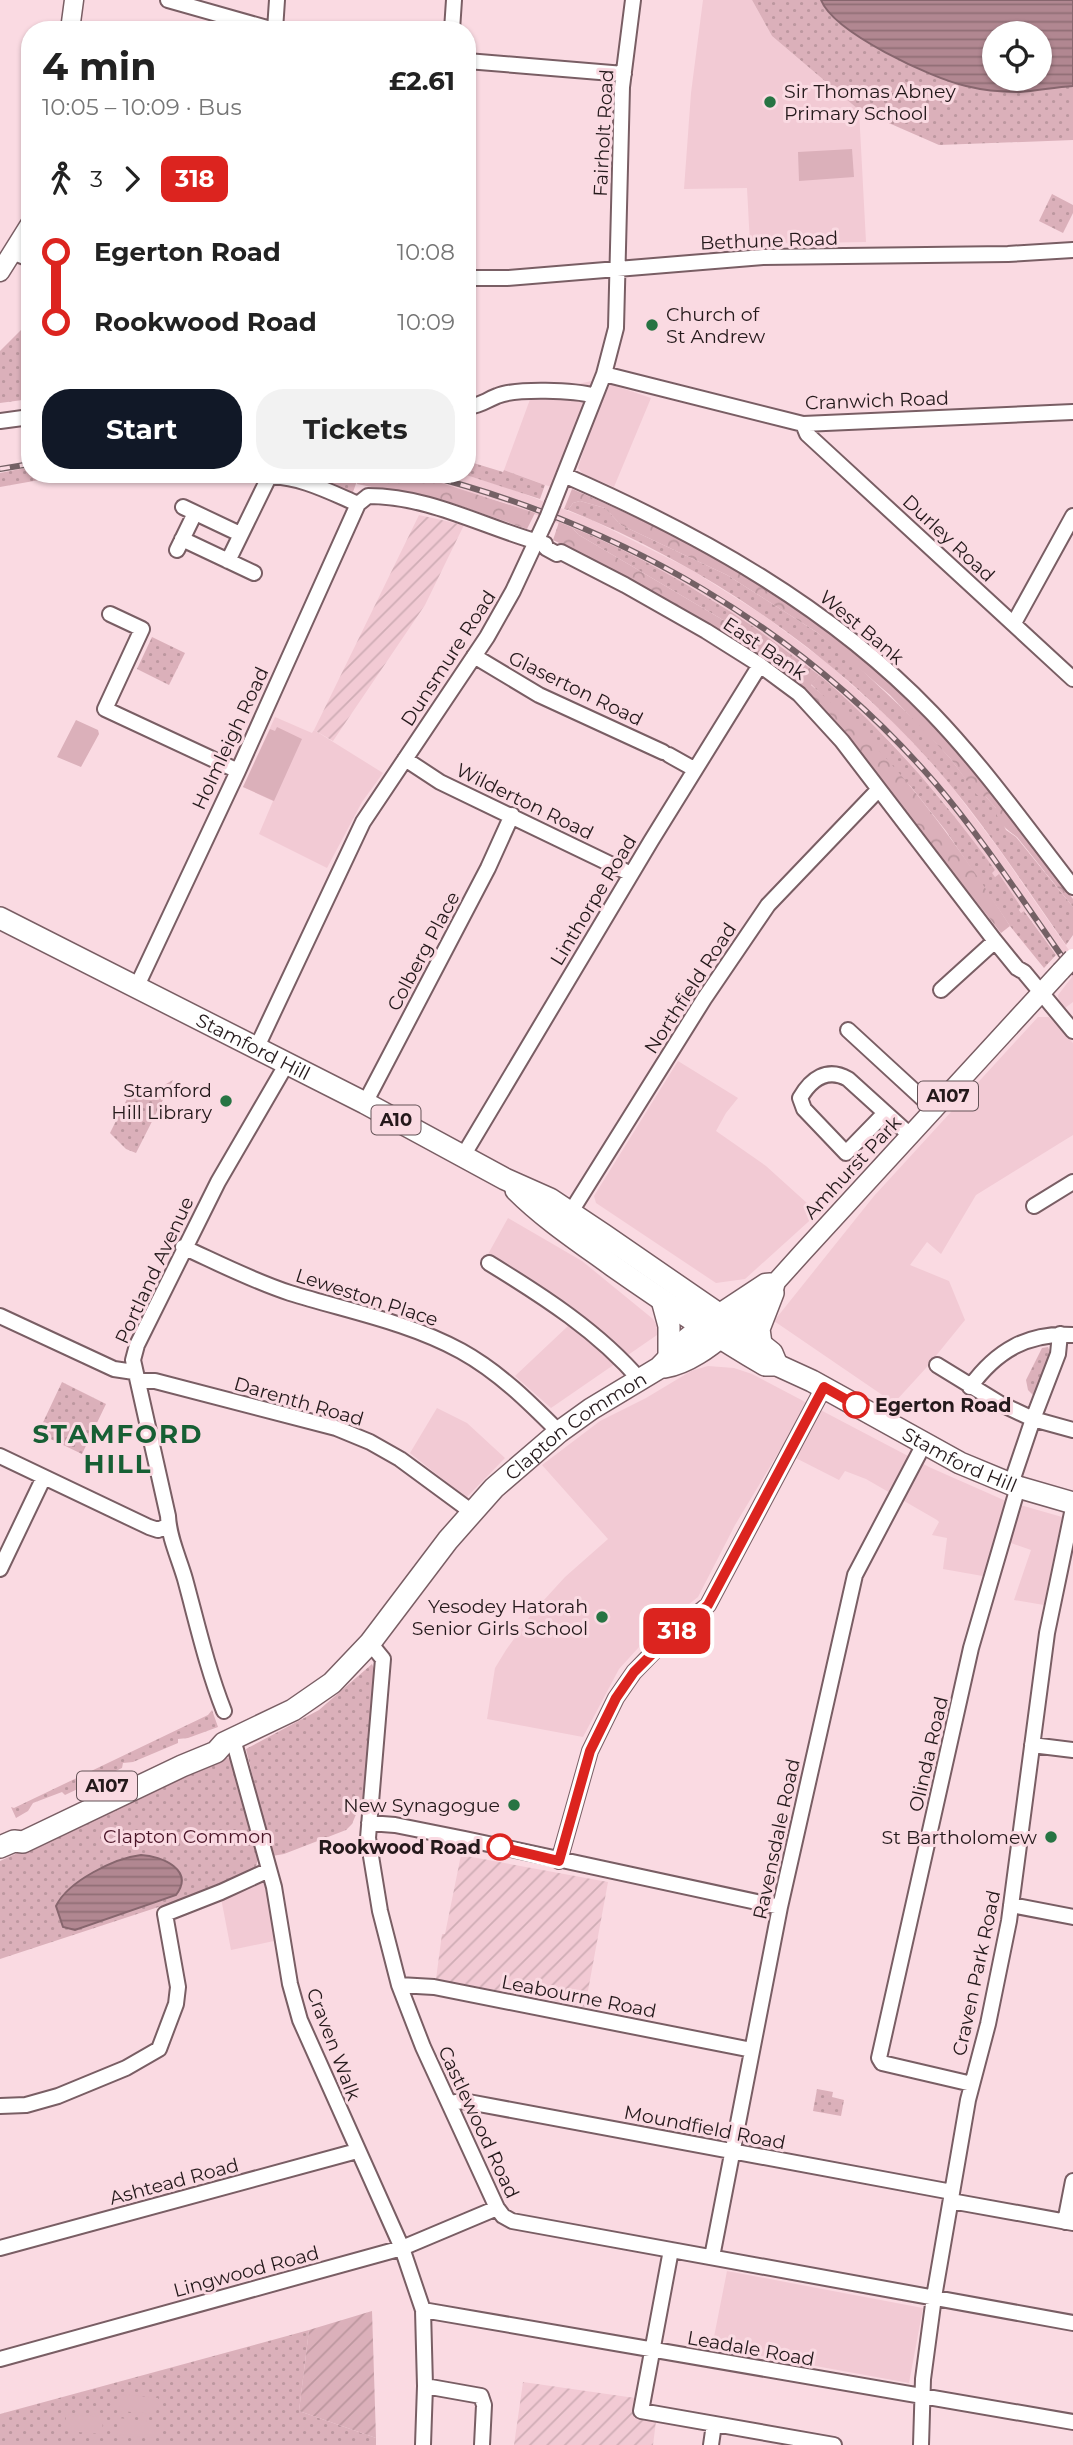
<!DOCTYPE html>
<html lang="en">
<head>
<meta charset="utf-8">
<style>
	:root { --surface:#fff; --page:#f2f2f2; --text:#222; --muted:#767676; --accent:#111827 }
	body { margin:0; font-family:Montserrat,sans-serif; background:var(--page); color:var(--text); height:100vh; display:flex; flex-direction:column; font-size:26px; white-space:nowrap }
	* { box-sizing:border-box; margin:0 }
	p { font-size:23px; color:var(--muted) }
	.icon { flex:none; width:38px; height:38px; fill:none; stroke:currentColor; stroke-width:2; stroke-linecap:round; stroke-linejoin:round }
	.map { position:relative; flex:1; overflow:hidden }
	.drawer { position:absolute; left:21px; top:21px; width:455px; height:462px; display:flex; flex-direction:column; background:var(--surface); border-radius:28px; box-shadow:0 2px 5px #0004 }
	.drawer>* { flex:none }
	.badge { padding:0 14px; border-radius:10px; font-size:24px; line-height:46px }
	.controls { position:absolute; left:982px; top:21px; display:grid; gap:14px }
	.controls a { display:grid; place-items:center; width:70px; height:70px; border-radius:50%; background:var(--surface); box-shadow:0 2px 5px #0004; font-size:35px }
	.map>.badge { position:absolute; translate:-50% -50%; box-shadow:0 0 0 4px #fff }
	.legs { display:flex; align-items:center; gap:10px; height:77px; padding:0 21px; font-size:23px }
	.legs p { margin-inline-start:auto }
	.headline { display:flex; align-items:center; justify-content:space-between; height:119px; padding:0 21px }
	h1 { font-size:38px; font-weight:700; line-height:52px }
	.primary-button { display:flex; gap:14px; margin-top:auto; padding:14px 21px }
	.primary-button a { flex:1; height:80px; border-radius:28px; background:var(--accent); color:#fff; font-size:28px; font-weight:700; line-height:80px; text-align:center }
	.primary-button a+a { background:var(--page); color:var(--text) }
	ul { padding:0 21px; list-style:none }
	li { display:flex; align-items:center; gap:24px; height:70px; font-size:26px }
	li i { display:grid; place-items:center; width:10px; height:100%; margin:0 9px; background:currentColor }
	li i::after { content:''; width:18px; height:18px; margin:-9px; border:5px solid; border-radius:50%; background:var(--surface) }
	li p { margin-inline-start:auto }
	li:first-child i { background:linear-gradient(#0000 50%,currentColor 0) }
	li:last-child i { background:linear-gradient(currentColor 50%,#0000 0) }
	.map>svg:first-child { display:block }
	.built { fill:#f2cad4 }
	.industrial { fill:url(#industrial-furrows) }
	.grass { fill:url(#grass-dots); fill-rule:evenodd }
	.forest { fill:url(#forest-crowns) }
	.garden { fill:url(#garden-furrows) }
	.pitch { fill:#dbb0ba }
	.water { fill:url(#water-rules); stroke:#87666e; stroke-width:2; fill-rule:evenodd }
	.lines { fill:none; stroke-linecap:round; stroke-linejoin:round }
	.minor-casing { stroke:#795e64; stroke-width:18 }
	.major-casing { stroke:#795e64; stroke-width:21 }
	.highway-casing { stroke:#795e64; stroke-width:24 }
	.minor { stroke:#fff; stroke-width:14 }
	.major { stroke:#fff; stroke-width:18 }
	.highway { stroke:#fff; stroke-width:21 }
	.rail-casing { stroke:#746165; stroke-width:6 }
	.rail { stroke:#fadae2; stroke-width:3.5; stroke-dasharray:10; stroke-linecap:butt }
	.minor-bridge-casing { stroke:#795e64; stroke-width:18; stroke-linecap:butt }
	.major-bridge-casing { stroke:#795e64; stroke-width:21; stroke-linecap:butt }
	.minor-bridge { stroke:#fff; stroke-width:14 }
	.major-bridge { stroke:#fff; stroke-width:18 }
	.line-1-casing { stroke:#fff; stroke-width:16 }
	.line-1 { stroke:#dc241f; stroke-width:10 }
	.poi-dot { fill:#277443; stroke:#fadae2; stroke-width:2.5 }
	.stop-1-dot { fill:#fff; stroke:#dc241f; stroke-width:3.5 }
	.labels { text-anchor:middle; stroke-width:6; stroke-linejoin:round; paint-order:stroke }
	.shield { fill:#fadae2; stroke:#645357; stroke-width:2 }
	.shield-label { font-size:18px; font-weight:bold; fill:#24191b }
	.poi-label { font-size:19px; fill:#24191b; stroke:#fadae2; text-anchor:end }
	.street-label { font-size:19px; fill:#24191b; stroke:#fadae2 }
	.stop-label { font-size:19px; font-weight:bold; fill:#24191b; stroke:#fadae2; text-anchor:start }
	.park-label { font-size:19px; fill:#491326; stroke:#fadae2 }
	.district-label { font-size:26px; font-weight:bold; letter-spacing:2px; fill:#175f34; stroke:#fadae2 }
</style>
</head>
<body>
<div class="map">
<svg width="1073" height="2445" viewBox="0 0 1073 2445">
	<defs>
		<pattern id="industrial-furrows" width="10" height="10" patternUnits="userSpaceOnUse" patternTransform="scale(1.75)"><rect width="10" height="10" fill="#f2cad4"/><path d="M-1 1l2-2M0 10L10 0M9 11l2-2" fill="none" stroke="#cfadb5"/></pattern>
		<pattern id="grass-dots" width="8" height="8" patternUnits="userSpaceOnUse" patternTransform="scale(1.75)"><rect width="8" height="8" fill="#dbb0ba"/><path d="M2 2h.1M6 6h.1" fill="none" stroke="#bc979f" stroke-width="1.8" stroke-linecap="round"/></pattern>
		<pattern id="forest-crowns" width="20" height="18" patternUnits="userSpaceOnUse" patternTransform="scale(1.75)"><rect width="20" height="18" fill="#dbb0ba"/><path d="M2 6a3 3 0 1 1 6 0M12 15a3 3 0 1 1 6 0" fill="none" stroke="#bc979f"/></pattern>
		<pattern id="garden-furrows" width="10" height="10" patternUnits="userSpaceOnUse" patternTransform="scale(1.75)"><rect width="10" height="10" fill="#dbb0ba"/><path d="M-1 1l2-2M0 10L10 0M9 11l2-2" fill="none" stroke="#bc979f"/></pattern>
		<pattern id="water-rules" width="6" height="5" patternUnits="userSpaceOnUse" patternTransform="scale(1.75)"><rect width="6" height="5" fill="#b18791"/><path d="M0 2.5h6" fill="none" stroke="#906e76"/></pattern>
	</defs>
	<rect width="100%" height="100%" fill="#fadae2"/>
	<path class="built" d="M703 0H752L772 36 859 110 866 242 750 244 747 188 684 189 691 93Z
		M596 380 551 487 504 470 532 394Z
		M610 384 651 398 614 487 583 474 578 468 591 427Z
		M404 474H463L514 490 594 521 690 569 763 615 826 662 890 719 917 747 949 783 998 848 1073 956V1002L1065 1008 1059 1001 1058 995 1072 977 1025 911 1021 913 1019 909 1021 907 998 875 995 877 991 873 995 870 945 804 892 743 819 675 754 627 701 593 608 543 503 502Z
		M275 717 312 733 314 730 383 773 362 802 327 868 259 834 273 801 243 787Z
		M1038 1017H1049L1073 1043V1135L976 1195 941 1254 927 1242 910 1265 949 1281 965 1320 926 1368 894 1403 774 1321 874 1196Z
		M678 1061 738 1098 726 1113 716 1131 766 1166 818 1213 745 1279 716 1283 596 1203 594 1196Z
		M508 1218 582 1261 653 1319 658 1328 657 1335 551 1408 515 1376 568 1326 572 1316 540 1291 487 1256Z
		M708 1366 734 1368 752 1374 929 1467 1006 1501 1062 1517 1044 1605 1014 1600 1031 1550 1005 1541 994 1578 943 1569 947 1538 932 1535 939 1522 937 1520 866 1479 845 1471 839 1480 780 1450 735 1525 698 1597 650 1635 619 1669 583 1737 487 1719 495 1668 506 1650 533 1612 565 1577 608 1539 542 1465 600 1421 646 1398 691 1371Z
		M437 1408 467 1423 505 1458 466 1498 410 1453Z
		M266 1880 274 1941 231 1950 221 1898Z
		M727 2271 923 2308 909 2383 712 2347Z"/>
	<path class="industrial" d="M419 515 464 525 425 605 333 741 314 730Z
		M461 1855 608 1882 585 2007 436 1979 442 1934H445Z
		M523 2382 635 2398 634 2418 656 2421 653 2445H514Z"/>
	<path class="grass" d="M752 0H1073V140L939 145 859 110 772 36ZM994 33H1040V79H994Z
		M1052 194 1073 205V213L1063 233 1039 221Z
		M21 330 30 331V399L0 403V351Z
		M467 461 503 472 504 470 545 485 540 499 463 474H467Z
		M30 467V474H73L0 487V473Z
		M298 474 359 475 352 495Z
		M580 501 605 508 621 525 727 575 818 633 850 659 917 722 950 758 977 794 986 797 996 808 1006 830 1016 837 1073 907V935L1066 945C1028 890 990 833 948 782 847 662 712 568 568 510L573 503Z
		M571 527C636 553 696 589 754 627H735L579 535Z
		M152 637 185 653 169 685 137 669Z
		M819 675C887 733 943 798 995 870L992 873 995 877 999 874 1021 907 1019 910 1021 913 1024 911 1056 955 1044 968 1010 926 946 831 912 788 811 684Z
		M173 1080 136 1153 126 1149 110 1133 134 1085C151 1093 158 1089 173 1080Z
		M1048 1347 1051 1354 1035 1397 1028 1390 1026 1380 1042 1348Z
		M62 1382 106 1404 82 1454 38 1433Z
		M372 1664 375 1671 365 1793 352 1824 346 1830 284 1854 272 1856 246 1749 319 1710Z
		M212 1710 218 1727 188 1738 178 1739V1743L133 1762 123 1763 122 1768 65 1795 62 1792 33 1803 28 1811 16 1818 11 1807 14 1808 208 1715Z
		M226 1757 232 1760 256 1847 258 1858 256 1867 189 1897 0 1959V1861Z
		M817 2089 833 2092 832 2097 844 2100 841 2116 813 2111Z
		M309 2330 299 2411 376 2438V2445H0V2414Z"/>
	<path class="forest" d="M356 474H404L438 482 535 513 527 529 455 504 357 484 359 475Z
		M572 489C704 545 831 616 929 722 981 777 1026 840 1073 899V907L1017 837C1007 830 995 821 996 808L986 797 977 795 950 758 890 695 818 633 727 575 621 525 605 508 580 501 573 503 568 510 564 509Z
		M559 522 571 527 579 535 735 627H754L819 675 811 685C891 752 954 838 1010 926L1001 933 833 720 798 684 775 667 693 616 594 560 553 540Z"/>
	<path class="garden" d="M372 2311 376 2438 299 2411 309 2330Z"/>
	<path class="pitch" d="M852 149 854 177 799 181 798 152Z
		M76 720 98 730 99 734 81 767 57 757Z
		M277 727 302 739 274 801 243 787 270 729 275 731Z
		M120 2394 158 2398 156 2414 119 2411Z
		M66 2414 103 2417 102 2434 65 2431Z
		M118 2418 156 2422 154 2438 117 2435Z"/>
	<path class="water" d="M821 0H1073V86C1055 87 1037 91 1020 92 1003 92 982 90 966 86 931 78 834 33 821 0ZM994 33H1040V79H994Z
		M141 1855C162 1856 195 1870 176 1895L75 1930 63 1927 56 1906C68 1881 115 1858 141 1855Z"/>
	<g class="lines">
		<defs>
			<path id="minor" d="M168 0 274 30
				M275 30 277 0
				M452 30 454 0
				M467 61 624 74
				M14 253 30 259
				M467 278H507L763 257 1008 254 1073 250
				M604 374 803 424 1073 412
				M467 407C483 405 484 401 497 396 516 388 575 390 595 396
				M0 421 30 417
				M803 424 807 434 1073 679
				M564 475C699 534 829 606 932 713 984 767 1027 828 1073 887
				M553 503 604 374 616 328 622 87 633 0
				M183 507 240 534
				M182 539 254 573
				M177 550 195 513
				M228 561 269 477C298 475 332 493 358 504
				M110 614 142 629 105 709 238 771
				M1014 623 1073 516
				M474 656 539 695 663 752
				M669 755 694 769
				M405 759 440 782 631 874
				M136 988 238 771 358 504 368 496C431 496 485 528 545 544L546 548 557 554 561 552 625 585 706 631 760 665 799 694 842 741 995 941 1017 968 1024 972 1073 1031
				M941 990 995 941
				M848 1030 935 1110
				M256 1049 363 822 487 637 513 591 547 518
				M365 1103 488 868 512 815
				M885 1113 846 1153 804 1109 800 1098C811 1079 827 1067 848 1079L911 1136
				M463 1156 651 841 760 665
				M1034 1206 1073 1182
				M567 1218 704 999 768 905 878 790
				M183 1247C218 1263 253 1281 290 1293 348 1311 408 1322 461 1351 499 1372 529 1402 559 1432
				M489 1263C543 1296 599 1332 640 1380
				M0 1316 114 1369 134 1372
				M937 1365 999 1403 1033 1419 1058 1354 1060 1334
				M138 1381H155L336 1428 370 1442 400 1459 472 1512
				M970 1387C996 1351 1028 1332 1073 1335
				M0 1456 149 1527 158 1530 167 1526
				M1011 1484 1033 1419 1073 1430
				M0 1569 44 1477
				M370 1643 383 1659 368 1838 380 1911 399 1985 423 2047 497 2208 503 2216 512 2221 1073 2323
				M224 1711C207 1668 197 1623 185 1579 179 1558 169 1538 168 1516L133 1360 137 1345 218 1182 286 1065
				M233 1739 274 1887 290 1984 300 2020 402 2248 423 2310 425 2386 423 2445
				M1032 1745 1073 1750
				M369 1823 395 1825 465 1839 780 1907
				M559 1861 590 1751 616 1698 634 1672 669 1636 708 1605 824 1387
				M1011 1905 1073 1917
				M399 1985 434 1987 752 2050
				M972 2084 882 2063 879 2058 971 1648 1018 1487
				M450 2103 463 2101 952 2192
				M0 2106 26 2105 58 2096 126 2068 159 2049 176 2004 178 1987 165 1914 221 1892 269 1870
				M951 2201 1073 2223
				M1065 2222 1073 2181
				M0 2248 357 2151
				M671 2250 641 2411 834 2445
				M712 2257 780 1907 855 1575 924 1444
				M423 2310 1073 2422
				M0 2359 402 2248 497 2208
				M425 2386 481 2396 484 2405 482 2445
				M711 2445 714 2424
				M921 2445 923 2379 934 2297 968 2100 988 2024 1009 1921 1047 1633 1073 1508"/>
			<path id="major" d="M70 30 74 0
				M0 272 30 224
				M718 1314 765 1283 776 1282
				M735 1325 773 1293 776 1282 803 1252 1061 971"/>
			<g id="highway">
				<path id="s1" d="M0 918 365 1103 505 1179 550 1199 604 1235 752 1337 772 1353 777 1365"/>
				<path id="s2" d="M516 1190C545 1219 580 1242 613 1266 663 1301 712 1334 765 1365H777L812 1381 960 1463 1018 1487 1073 1503"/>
				<path d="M662 1300 669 1326V1357"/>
				<path d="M761 1344 759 1329 773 1293"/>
				<path d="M665 1367C689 1363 711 1345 730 1330"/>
				<path id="s3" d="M0 1847 14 1841 23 1842 182 1766 216 1752 224 1743 293 1710 332 1683 370 1643 448 1540 494 1488 559 1432 591 1409 659 1368 687 1339 718 1314"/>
			</g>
		</defs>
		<use href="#minor" class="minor-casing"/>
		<use href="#major" class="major-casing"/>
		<use href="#highway" class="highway-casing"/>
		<use href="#minor" class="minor"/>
		<use href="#major" class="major"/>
		<use href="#highway" class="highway"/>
		<defs>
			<path id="rail" d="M0 469 30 464
				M422 474C620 524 802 628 936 784 986 843 1028 909 1073 972"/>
		</defs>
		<use href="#rail" class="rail-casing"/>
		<use href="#rail" class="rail"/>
		<defs>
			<path id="minor-bridge" d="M547 518 553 503"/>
			<path id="major-bridge" d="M1061 971 1073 958"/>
		</defs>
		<use href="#minor-bridge" class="minor-bridge-casing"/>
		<use href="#major-bridge" class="major-bridge-casing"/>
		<use href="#minor-bridge" class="minor-bridge"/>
		<use href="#major-bridge" class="major-bridge"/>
	</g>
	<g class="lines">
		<defs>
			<path id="line-1" d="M500 1847 559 1861 590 1751 616 1698 634 1672 652 1654 708 1605 824 1387 856 1405"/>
		</defs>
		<use href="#line-1" class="line-1-casing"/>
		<use href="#line-1" class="line-1"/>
	</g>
	<g class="poi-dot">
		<circle cx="770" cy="102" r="7"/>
		<circle cx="652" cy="325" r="7"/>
		<circle cx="226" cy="1101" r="7"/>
		<circle cx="602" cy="1617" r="7"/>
		<circle cx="514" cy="1805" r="7"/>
		<circle cx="1051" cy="1837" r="7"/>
	</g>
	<g class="stop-1-dot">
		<circle cx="856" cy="1405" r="12"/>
		<circle cx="500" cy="1847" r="12"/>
	</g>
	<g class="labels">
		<g class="shield">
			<rect x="918" y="1081.5" width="60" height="29" rx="5"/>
			<rect x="371.5" y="1105.5" width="49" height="29" rx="5"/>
			<rect x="77" y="1771.5" width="60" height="29" rx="5"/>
		</g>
		<g class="shield-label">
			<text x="948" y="1102">A107</text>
			<text x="396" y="1126">A10</text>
			<text x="107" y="1792">A107</text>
		</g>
		<g class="poi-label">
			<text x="784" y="98" text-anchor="start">Sir Thomas Abney<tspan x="784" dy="22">Primary School</tspan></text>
			<text x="666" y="321" text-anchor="start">Church of<tspan x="666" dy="22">St Andrew</tspan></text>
			<text x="212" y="1097">Stamford<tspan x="212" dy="22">Hill Library</tspan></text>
			<text x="588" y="1613">Yesodey Hatorah<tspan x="588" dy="22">Senior Girls School</tspan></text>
			<text x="500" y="1812">New Synagogue</text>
			<text x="1037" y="1844">St Bartholomew</text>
		</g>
		<g class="street-label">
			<text transform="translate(603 133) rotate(-87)" y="7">Fairholt Road</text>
			<text transform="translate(769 240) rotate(-2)" y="7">Bethune Road</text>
			<text transform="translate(877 400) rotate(-2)" y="7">Cranwich Road</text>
			<text transform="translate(949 538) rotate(43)" y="7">Durley Road</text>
			<text transform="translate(862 627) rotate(40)" y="7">West Bank</text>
			<text transform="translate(765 648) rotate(34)" y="7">East Bank</text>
			<text transform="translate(448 658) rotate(-57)" y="7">Dunsmure Road</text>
			<text transform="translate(576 688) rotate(26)" y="7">Glaserton Road</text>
			<text transform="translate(230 738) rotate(-65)" y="7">Holmleigh Road</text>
			<text transform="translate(525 801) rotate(26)" y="7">Wilderton Road</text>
			<text transform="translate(593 900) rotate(-59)" y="7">Linthorpe Road</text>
			<text transform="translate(423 951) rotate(-62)" y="7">Colberg Place</text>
			<text transform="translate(690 988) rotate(-57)" y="7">Northfield Road</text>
			<text dy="7" stroke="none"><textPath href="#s1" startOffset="284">Stamford Hill</textPath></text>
			<text transform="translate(852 1167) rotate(-47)" y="7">Amhurst Park</text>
			<text transform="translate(154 1270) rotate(-65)" y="7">Portland Avenue</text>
			<text transform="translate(367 1297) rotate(18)" y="7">Leweston Place</text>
			<text transform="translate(299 1401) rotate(16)" y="7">Darenth Road</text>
			<text dy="7" stroke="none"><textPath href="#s3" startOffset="730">Clapton Common</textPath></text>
			<text dy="7" stroke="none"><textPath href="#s2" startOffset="523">Stamford Hill</textPath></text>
			<text transform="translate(928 1754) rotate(-77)" y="7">Olinda Road</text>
			<text transform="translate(776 1839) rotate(-78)" y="7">Ravensdale Road</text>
			<text transform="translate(976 1973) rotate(-78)" y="7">Craven Park Road</text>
			<text transform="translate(579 1996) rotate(11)" y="7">Leabourne Road</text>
			<text transform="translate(334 2044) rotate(69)" y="7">Craven Walk</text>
			<text transform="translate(479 2122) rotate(65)" y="7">Castlewood Road</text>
			<text transform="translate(705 2127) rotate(11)" y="7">Moundfield Road</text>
			<text transform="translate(174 2181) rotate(-15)" y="7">Ashtead Road</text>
			<text transform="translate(246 2271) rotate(-15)" y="7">Lingwood Road</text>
			<text transform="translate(751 2348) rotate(10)" y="7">Leadale Road</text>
		</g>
		<g class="stop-label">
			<text x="875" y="1412">Egerton Road</text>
			<text x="481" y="1854" text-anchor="end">Rookwood Road</text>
		</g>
		<g class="park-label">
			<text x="188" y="1843">Clapton Common</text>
		</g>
		<g class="district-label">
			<text x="118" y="1443">STAMFORD<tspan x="118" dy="30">HILL</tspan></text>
		</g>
	</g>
</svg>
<div class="controls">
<a><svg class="icon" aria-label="locate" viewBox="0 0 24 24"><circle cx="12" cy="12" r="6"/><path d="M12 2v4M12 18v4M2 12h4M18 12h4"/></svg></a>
</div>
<b class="badge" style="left:677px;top:1631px;background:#dc241f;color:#fff">318</b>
<section class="drawer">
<div class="headline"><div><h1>4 min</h1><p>10:05 – 10:09 · Bus</p></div><b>£2.61</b></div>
<div class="legs"><svg class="icon" aria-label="walk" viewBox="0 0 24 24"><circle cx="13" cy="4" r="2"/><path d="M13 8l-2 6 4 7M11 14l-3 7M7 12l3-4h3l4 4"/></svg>3<svg class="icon" aria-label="forward" viewBox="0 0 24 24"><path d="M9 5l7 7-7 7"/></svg><b class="badge" style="background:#dc241f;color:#fff">318</b></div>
<ul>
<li><i style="color:#dc241f"></i><b>Egerton Road</b><p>10:08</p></li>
<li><i style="color:#dc241f"></i><b>Rookwood Road</b><p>10:09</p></li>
</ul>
<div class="primary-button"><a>Start</a><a>Tickets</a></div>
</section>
</div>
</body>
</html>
